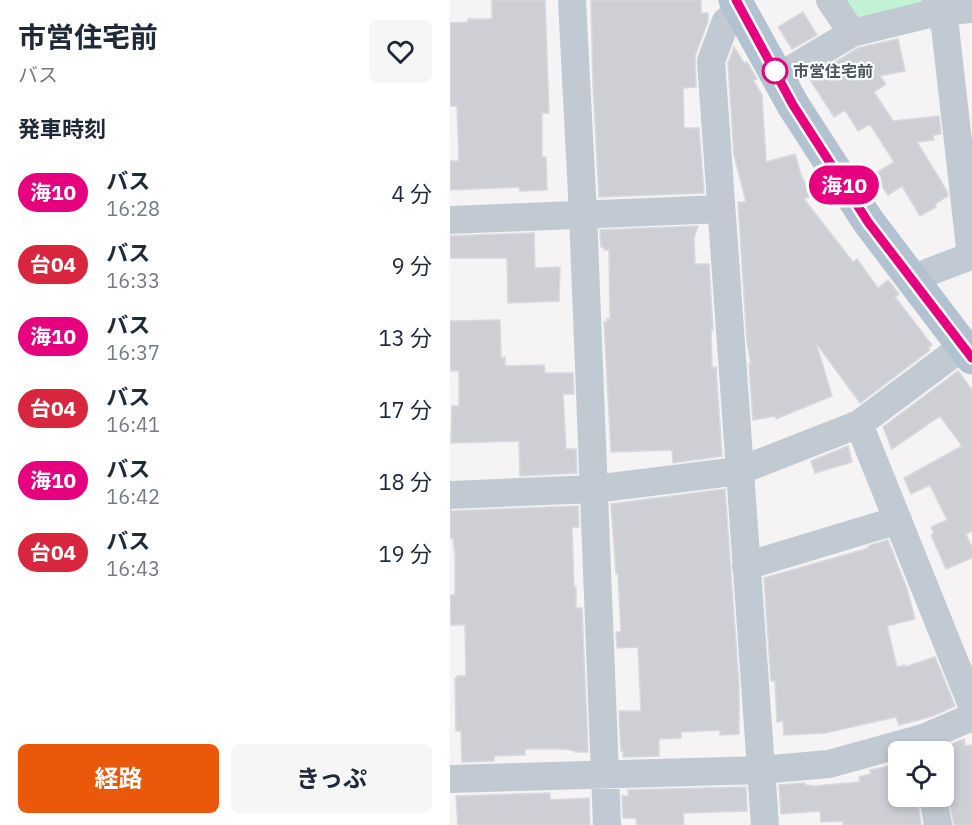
<!DOCTYPE html>
<html lang="ja">
<head>
<meta charset="utf-8">
<style>
	:root { --surface:#fff; --page:#f6f6f7; --text:#1f2937; --muted:#747a83; --accent:#ea580c }
	body { margin:0; font-family:"IBM Plex Sans","Noto Sans JP",sans-serif; background:var(--page); color:var(--text); height:100vh; display:flex; flex-direction:column; font-size:22px; white-space:nowrap }
	* { box-sizing:border-box; margin:0 }
	p { font-size:20px; color:var(--muted) }
	.icon { flex:none; width:33px; height:33px; fill:none; stroke:currentColor; stroke-width:2; stroke-linecap:round; stroke-linejoin:round }
	.map { position:relative; flex:1; overflow:hidden }
	.panel { display:flex; flex-direction:column; background:var(--surface); width:450px }
	.panel>* { flex:none }
	.badge { padding:0 12px; border-radius:20px; font-size:21px; line-height:39px }
	.controls { position:absolute; left:438px; top:741px; display:grid; gap:12px }
	.controls a { display:grid; place-items:center; width:66px; height:66px; border-radius:9px; background:var(--surface); box-shadow:0 3px 9px #0003; font-size:30px }
	.map>.badge { position:absolute; translate:-50% -50%; box-shadow:0 0 0 3px #fff }
	h2 { padding:0 18px; font-size:22px; line-height:54px }
	.round { display:grid; place-items:center; flex:none; width:63px; height:63px; border-radius:9px; background:var(--page) }
	.overview { display:flex; align-items:center; justify-content:space-between; height:102px; padding:0 18px }
	h1 { font-size:28px; font-weight:700; line-height:45px }
	.primary-button { display:flex; gap:12px; margin-top:auto; padding:12px 18px }
	.primary-button a { flex:1; height:69px; border-radius:9px; background:var(--accent); color:#fff; font-size:24px; font-weight:700; line-height:69px; text-align:center }
	.primary-button a+a { background:var(--page); color:var(--text) }
	ul { padding:0; list-style:none }
	li { display:flex; align-items:center; gap:18px; height:72px; padding:0 18px }
	li div { flex:1 }
	li b { display:block; font-size:22px }
	li em { font-style:normal }
	li .badge { min-width:66px; font-weight:700; text-align:center }
	main { display:flex; flex:1; min-height:0 }
	.map>svg:first-child { display:block }
	.green { fill:#c3f1d5 }
	.building { fill:#cdcfd5; stroke:#d7d9de; stroke-width:1.5 }
	.lines { fill:none; stroke-linecap:round; stroke-linejoin:round }
	.minor { stroke:#c1cad2; stroke-width:28 }
	.major { stroke:#b3c2d1; stroke-width:33 }
	.line-casing { stroke:#fff; stroke-width:14 }
	.line { stroke:#e6007e; stroke-width:9 }
	.stop-dot { fill:#fff; stroke:#e6007e; stroke-width:3 }
	.labels { text-anchor:middle; stroke-width:4.5; stroke-linejoin:round; paint-order:stroke }
	.stop-label { font-size:16px; font-weight:bold; fill:#4a5661; stroke:#fff; text-anchor:start }
</style>
</head>
<body>
<main>
<section class="panel">
<div class="overview"><div><h1>市営住宅前</h1><p>バス</p></div><a class="round"><svg class="icon" aria-label="heart" viewBox="0 0 24 24"><path d="M12 20l-8-8c-3-5 5-10 8-4 3-6 11-1 8 4z"/></svg></a></div>
<h2>発車時刻</h2>
<ul>
<li><span class="badge" style="background:#e6007e;color:#fff">海10</span><div><b>バス</b><p>16:28</p></div><em>4 分</em></li>
<li><span class="badge" style="background:#d7263d;color:#fff">台04</span><div><b>バス</b><p>16:33</p></div><em>9 分</em></li>
<li><span class="badge" style="background:#e6007e;color:#fff">海10</span><div><b>バス</b><p>16:37</p></div><em>13 分</em></li>
<li><span class="badge" style="background:#d7263d;color:#fff">台04</span><div><b>バス</b><p>16:41</p></div><em>17 分</em></li>
<li><span class="badge" style="background:#e6007e;color:#fff">海10</span><div><b>バス</b><p>16:42</p></div><em>18 分</em></li>
<li><span class="badge" style="background:#d7263d;color:#fff">台04</span><div><b>バス</b><p>16:43</p></div><em>19 分</em></li>
</ul>
<div class="primary-button"><a>経路</a><a>きっぷ</a></div>
</section>
<div class="map">
<svg width="522" height="825" viewBox="0 0 522 825">
	<rect width="100%" height="100%" fill="#f5f3f3"/>
	<path class="green" d="M389 0H474L472 3 408 19Z"/>
	<path class="building" d="M42 0H95L99 113H92V157H96L97 190 70 191 69 187 0 190V161H9L7 106H0V23L18 22V19H42Z
		M141 0H251V13H258V21L245 56 246 87 233 88 234 128H249L254 193 149 197 143 85Z
		M353 12 367 35 342 49 328 27Z
		M448 39 455 71 430 76 436 84 424 92 443 121 489 116 491 134 483 135 484 140 467 142 497 191 498 196 485 204 486 207 470 216 452 186 438 195 424 174 444 162 420 124 408 131 395 110 384 117 359 78 408 48Z
		M284 47 294 63 297 62 307 79 303 80 312 95 316 162 345 154 351 175 362 196 354 199 403 262 407 259 428 288 438 280 449 294 445 297 482 345 478 348 480 350 410 403 366 343 382 396 326 419V416L303 420 299 364H301L297 342 288 202H296L284 155 278 63Z
		M248 226 244 238 245 264H259L263 330H261L262 368 266 367 272 456 223 463 222 450 161 452 154 322H157V319H160L159 250H154V247H151L150 230Z
		M84 233 85 268 110 267 109 301 58 303 57 258H0V236Z
		M50 320 51 358 55 357V366L94 365 95 373H123L124 394H113L116 449H126L127 473 70 476 69 441 1 443 2 406H9V371H0V321Z
		M508 371 522 390V531L516 534 522 548V558L496 569 481 535 484 533 481 527 497 520 480 485 461 494 454 478 512 446 490 416 442 449 433 427Z
		M398 446 402 462 365 473 361 461Z
		M275 489 289 686V734L270 735V730L231 732V738L209 739V756L173 757V751H171L169 711H191L188 647 167 648 166 632H171L168 574H166L161 504Z
		M128 506 129 527H122L124 587H126V608H132L138 752H125V751L115 749H75V755L44 756V761L12 762 11 731H6L5 679 7 678V676H16L15 625H1L0 595H5V557L3 538H0V511Z
		M438 540 457 589 465 619 437 626 447 667 455 665V667L485 657 505 706 483 716 449 725 446 717 375 733 334 735 333 721 327 722 325 681H321L314 578 419 548 418 546Z
		M514 739 515 746 522 745V825H504L494 771V752H490V749Z
		M448 764V796H467L471 825H393V821L371 822 370 811 331 814 329 785 355 783V785L364 786 410 782 409 777 421 774 420 770Z
		M296 787 297 811 233 813 234 825H187L186 818H173L172 796H178V790Z
		M100 793V800L139 798 140 825H8L6 796Z"/>
	<g class="lines">
		<path class="minor" d="M122 0 133 214 157 825
			M380 0 402 33
			M486 0 488 12 495 27 521 256
			M292 10 276 21 261 61 315 825
			M328 77 402 33 488 12 522 9
			M0 220 271 209
			M465 282 479 272 521 256
			M409 424 522 705
			M0 495 144 489 289 471 409 424 512 347
			M296 566 448 520
			M0 779 311 770 379 764 473 738 522 717
			M483 796 488 825"/>
		<path class="major" d="M285 0 343 105 418 221 522 358"/>
	</g>
	<g class="lines">
		<defs>
			<path id="line" d="M286 0 343 105 418 222 522 358"/>
		</defs>
		<use href="#line" class="line-casing"/>
		<use href="#line" class="line"/>
	</g>
	<circle class="stop-dot" cx="325" cy="71" r="12"/>
	<g class="labels">
		<g class="stop-label">
			<text x="343" y="77">市営住宅前</text>
		</g>
	</g>
</svg>
<div class="controls">
<a><svg class="icon" aria-label="locate" viewBox="0 0 24 24"><circle cx="12" cy="12" r="6"/><path d="M12 2v4M12 18v4M2 12h4M18 12h4"/></svg></a>
</div>
<b class="badge" style="left:394px;top:185px;background:#e6007e;color:#fff">海10</b>
</div>
</main>
</body>
</html>
